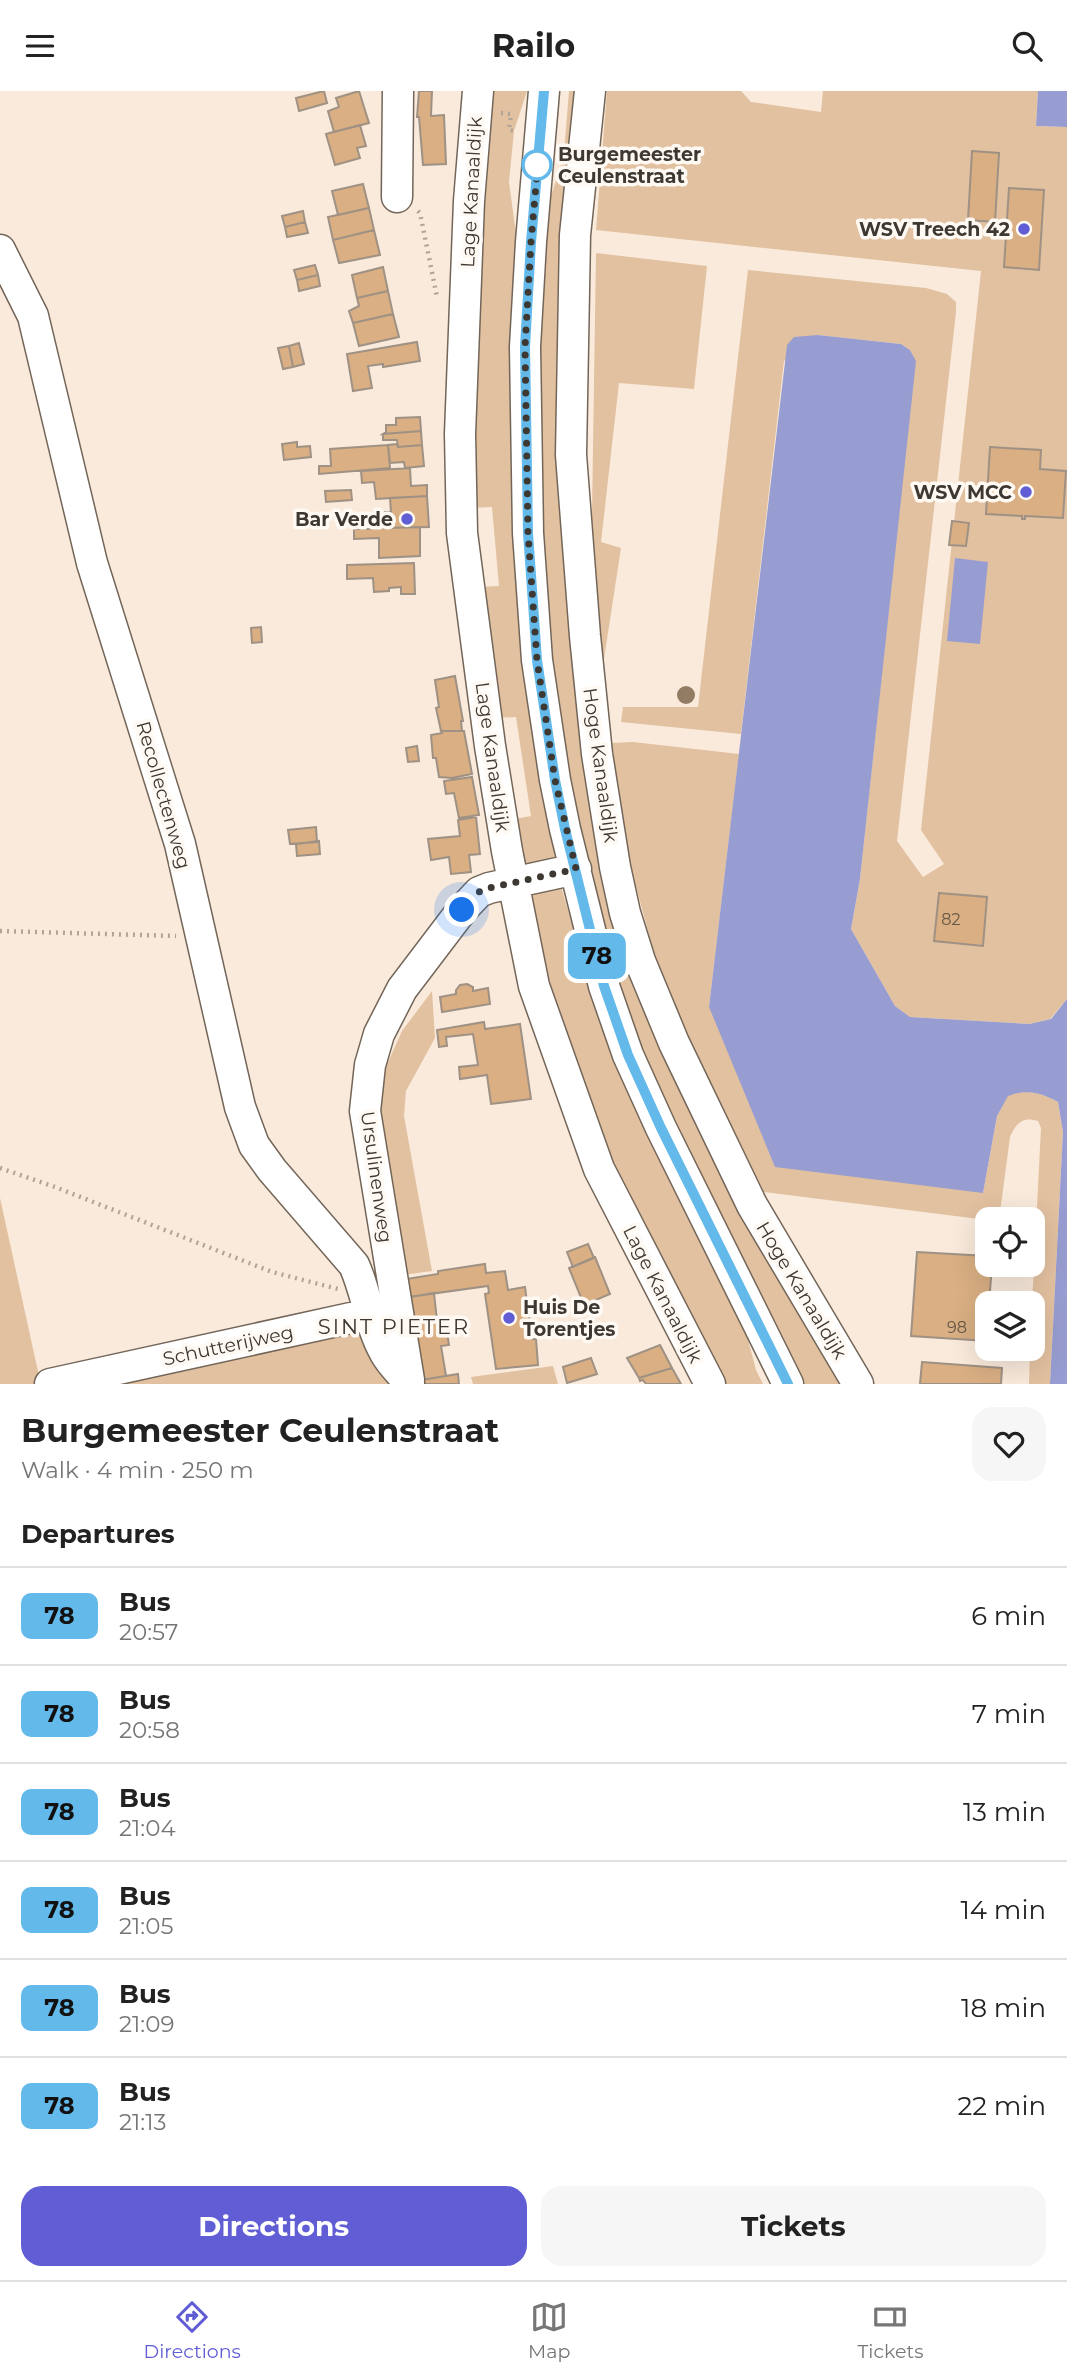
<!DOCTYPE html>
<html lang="en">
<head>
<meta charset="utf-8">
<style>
	:root { --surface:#fff; --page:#f6f6f6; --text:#222; --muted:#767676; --line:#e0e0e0; --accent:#605dd5 }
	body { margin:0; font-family:Montserrat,sans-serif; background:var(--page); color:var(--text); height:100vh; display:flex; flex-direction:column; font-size:26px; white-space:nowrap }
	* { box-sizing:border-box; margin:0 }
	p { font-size:23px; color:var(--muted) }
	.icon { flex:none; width:38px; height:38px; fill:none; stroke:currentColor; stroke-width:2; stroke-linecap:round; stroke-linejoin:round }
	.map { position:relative; height:1293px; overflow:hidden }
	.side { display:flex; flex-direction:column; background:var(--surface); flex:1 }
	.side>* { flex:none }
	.badge { padding:0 14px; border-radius:10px; font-size:24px; line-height:46px }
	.tools { position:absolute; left:975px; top:1116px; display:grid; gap:14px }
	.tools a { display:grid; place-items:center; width:70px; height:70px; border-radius:14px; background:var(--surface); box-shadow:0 7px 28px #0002; font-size:35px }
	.you { position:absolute; width:35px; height:35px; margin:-18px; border:5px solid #fff; border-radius:50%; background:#1a73e8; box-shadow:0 0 0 10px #1a73e833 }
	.map>.badge { position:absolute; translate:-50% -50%; box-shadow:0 0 0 4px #fff }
	h2 { padding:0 21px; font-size:26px; line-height:63px }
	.round { display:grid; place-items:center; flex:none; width:74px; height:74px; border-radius:21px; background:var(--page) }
	.overview { display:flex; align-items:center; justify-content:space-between; height:119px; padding:0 21px }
	h1 { font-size:33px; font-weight:700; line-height:52px }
	.cta { display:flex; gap:14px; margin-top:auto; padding:14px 21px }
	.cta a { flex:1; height:80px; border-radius:21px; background:var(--accent); color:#fff; font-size:28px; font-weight:700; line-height:80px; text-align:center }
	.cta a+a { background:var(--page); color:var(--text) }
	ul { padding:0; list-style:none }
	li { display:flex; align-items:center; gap:21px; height:98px; padding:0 21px; border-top:2px solid var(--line) }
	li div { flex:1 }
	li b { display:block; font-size:26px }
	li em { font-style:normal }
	li .badge { min-width:77px; font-weight:700; text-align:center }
	header { display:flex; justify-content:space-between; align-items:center; height:91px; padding:0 21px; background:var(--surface); font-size:32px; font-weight:700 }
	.tabs { display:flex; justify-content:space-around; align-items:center; height:98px; border-top:2px solid var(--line); background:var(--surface); font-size:19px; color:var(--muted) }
	.tabs a { display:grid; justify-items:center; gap:4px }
	.tabs .selected { color:var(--accent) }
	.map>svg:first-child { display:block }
	.green { fill:#e2c1a0 }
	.water { fill:#989dd1 }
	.building { fill:#d9af83; stroke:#9f9183; stroke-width:2 }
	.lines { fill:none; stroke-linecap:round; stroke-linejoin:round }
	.minor-casing { stroke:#736659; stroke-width:33 }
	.path { stroke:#b0a499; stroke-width:4.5; stroke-dasharray:2 5; stroke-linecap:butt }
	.minor { stroke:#fff; stroke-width:30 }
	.tree { fill:#927c63 }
	.line-casing { stroke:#fff; stroke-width:16 }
	.line { stroke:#63b9e9; stroke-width:10 }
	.walk { stroke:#3e3832; stroke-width:7; stroke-dasharray:0 12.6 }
	.stop-dot { fill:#fff; stroke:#63b9e9; stroke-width:3.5 }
	.poi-dot { fill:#605dd5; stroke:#fff9f3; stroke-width:2.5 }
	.labels { text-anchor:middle; stroke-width:7; stroke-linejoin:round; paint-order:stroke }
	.number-label { font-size:16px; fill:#655646 }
	.stop-label { font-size:19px; font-weight:bold; fill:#3e3832; stroke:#fff9f3; text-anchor:start }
	.street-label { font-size:19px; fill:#3e3832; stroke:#fff9f3 }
	.poi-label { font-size:19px; font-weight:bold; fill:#3e3832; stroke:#fff9f3; text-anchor:end }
	.neighbourhood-label { font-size:21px; letter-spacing:2px; fill:#3e3832; stroke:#fff9f3 }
</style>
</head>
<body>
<header><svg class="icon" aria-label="menu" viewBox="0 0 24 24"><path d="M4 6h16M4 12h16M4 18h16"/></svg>Railo<svg class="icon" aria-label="search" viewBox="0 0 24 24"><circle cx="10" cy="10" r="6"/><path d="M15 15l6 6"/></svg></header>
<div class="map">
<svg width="1067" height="1293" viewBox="0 0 1067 1293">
	<rect width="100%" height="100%" fill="#f9eadb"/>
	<path class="green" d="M487 0H527L514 40 509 91 516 143 510 263 513 420 526 580 546 722 562 799 605 945 642 1033 746 1241 756 1279 763 1293H719L604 1063 540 891 509 729 531 725 516 626 496 627 478 496 499 495 492 416 470 417Z
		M569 0H582L565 422 637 864 849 1293H803L638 964 591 809 556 622 538 429 537 268 542 131 561 75 563 74Z
		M607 0H741L751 11 821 21 823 0H1038L1036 35 1067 36V908L1050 928 1029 933 910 926 895 915 851 838 860 788 915 270 910 259 901 253 818 244 784 270 741 643 621 631 623 616H698L748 179 926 197 947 203 956 211V221L897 750 923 786 944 773 921 739 981 180 596 139Z
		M596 162 707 175 694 298 619 292 601 451 621 457 602 581 591 486Z
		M633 651 739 663 709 916 983 1102 997 1025 1008 1004C1029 998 1039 1001 1058 1011L1063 1041 1050 1293H1029L1030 1258H1032V1213L1041 1037 1038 1030C1023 1025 1016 1032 1010 1046L999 1129H987L756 1100 668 915 623 747 610 652Z
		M432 900 435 947 406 1000 404 1025 432 1180 403 1184 379 1032 380 989 402 940Z
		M0 1107 39 1285 61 1293H0Z
		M359 1237 389 1293H97Z
		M553 1275 558 1293H473L471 1286Z"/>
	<path class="water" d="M1038 0H1067V36L1036 35Z
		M818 244 901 253 910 259 916 270 860 788 851 838 895 915 910 926 1029 933 1051 928 1067 908V1293H1050L1063 1041 1058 1011C1040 1001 1027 998 1008 1005L997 1025 983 1102 775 1076 709 916 787 254 794 246Z
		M955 467 988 471 980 553 947 550Z"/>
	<path class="building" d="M324 0 327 12 299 20 296 7Z
		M359 0 369 32 334 41 328 20 339 16 336 7Z
		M419 0H432L431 25 444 24 446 73 423 74 419 26H417Z
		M360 34 366 55 357 57 360 67 335 74 326 43Z
		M972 60 999 62 995 131 968 129Z
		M363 93 369 117 338 124 332 100Z
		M1009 97 1044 99 1039 179 1004 176Z
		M369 117 374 139 333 149 328 126Z
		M303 120 305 131 285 136 282 125Z
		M305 131 308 142 287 146 285 136Z
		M374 139 380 164 339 172 333 149Z
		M315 174 318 184 297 189 294 179Z
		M383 176 388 200 357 207 352 184Z
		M318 184 320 195 299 200 297 189Z
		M388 200 393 223 353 232 349 220 359 215 357 207Z
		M393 223 399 246 359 255 353 232Z
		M417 251 420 270 383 276V273L368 275 372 297 353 300 347 263Z
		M299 252 304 273 293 276 289 255Z
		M289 255 293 276 283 278 278 257Z
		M420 326 421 340 383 343 386 341V334H396V327Z
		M421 340 422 354 398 356 397 349H383V343Z
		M297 351V356L310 355 311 366 284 369 282 353Z
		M397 353 398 356 422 354 424 375 405 377 404 371 390 372 388 354Z
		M388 354 390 377 319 383V375H331L330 358Z
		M990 356 1041 359 1040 378 1066 380 1063 427 1025 425V428H1022V425L986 423Z
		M410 377 411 395 427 394V405L376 408 374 391 362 392 361 380Z
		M351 399 352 409 326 411 325 400Z
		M427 405 429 436 385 437V421H391L390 407Z
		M952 430 969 432 966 455 949 454Z
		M420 436V465L379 467V447L354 448V438Z
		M414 472 415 503H401V496L389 497V500L374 501 373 487 347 488V474Z
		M261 536 262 551 252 552 251 537Z
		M455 585 463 630H461L462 640H441L436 617 439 616 435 589Z
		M441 640H464L472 683 452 687 439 686 436 667H433L431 644 442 642Z
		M417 655 419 670 408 671 406 657Z
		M472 686 479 724 459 727 454 702 446 703 444 690Z
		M476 726 480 763 469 764 471 781 451 783 449 766 431 769 428 748 460 745 458 729Z
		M316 736 317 751 290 753 288 739Z
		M319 750 320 763 297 765 296 753Z
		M939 802 987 806 983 855 934 850Z
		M467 893 473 896V900L488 897 490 913 442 921 440 906 456 903V899L460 894Z
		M484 931 485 938 520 933 531 1008 491 1013 487 984 460 988 459 976 478 974 473 943 446 946 447 955 439 956 437 939Z
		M588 1153 594 1167 573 1176 567 1161Z
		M917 1161 987 1165V1174H992L989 1213H987V1250L911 1245Z
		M595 1166 610 1203 584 1214 569 1177Z
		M485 1173 486 1182 505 1180 508 1199 525 1196 532 1248H536L538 1274 496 1278 485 1203 489 1202 488 1195 408 1206 406 1188 438 1183V1180Z
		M434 1202 437 1230 445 1229 449 1254 441 1255 446 1285 421 1289 410 1206Z
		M660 1254 672 1277 639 1287 627 1267Z
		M591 1267 597 1283 567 1292 563 1276Z
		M922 1271 1002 1277 1001 1293H920Z
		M672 1277 681 1293H646L643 1289 640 1290 639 1287Z
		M458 1283 459 1293H422L421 1289Z"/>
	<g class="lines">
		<defs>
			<path id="minor" d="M478 0 469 110 460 343 462 442 490 655 507 760 534 895 599 1078 710 1293
				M544 0 531 151 525 256 528 442 537 569 555 689 565 738 604 895 628 964 661 1037 788 1293
				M590 0 575 144 571 364 585 545 597 663 615 776 625 822 640 870 674 952 752 1114 858 1293
				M397 106 398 0
				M0 159 33 225 92 472 180 753 240 1016 254 1054 272 1079 354 1174C367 1202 369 1234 385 1262 391 1273 401 1282 409 1292
				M409 1289 365 1020 370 974 379 943 402 898 462 819 479 801 489 797 576 778
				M50 1293 369 1223"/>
		</defs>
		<use href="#minor" class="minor-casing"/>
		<path class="path" d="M501 22 511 23 509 39 514 40
			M418 120 420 122 437 206
			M0 840 176 845
			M0 1077 55 1096 272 1181 338 1198"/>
		<use href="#minor" class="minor"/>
	</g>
	<circle class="tree" cx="686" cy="604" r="9"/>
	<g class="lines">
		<defs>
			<path id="line" d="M544 0 531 151 525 256 528 442 537 569 555 689 565 738 604 895 628 964 661 1037 788 1293"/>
		</defs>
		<use href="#line" class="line-casing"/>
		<use href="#line" class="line"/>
		<path class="walk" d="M462 819 479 801 489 797 576 778 555 689 537 569 528 442 525 256 531 151 538 71 537 74"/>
	</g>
	<circle class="stop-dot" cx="537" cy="74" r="14"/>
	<g class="poi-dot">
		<circle cx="1024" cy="138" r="7"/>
		<circle cx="1026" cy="401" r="7"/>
		<circle cx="407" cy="428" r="7"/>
		<circle cx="509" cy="1227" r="7"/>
	</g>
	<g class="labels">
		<g class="number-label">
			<text x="951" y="834">82</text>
			<text x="957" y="1242">98</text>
		</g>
		<g class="stop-label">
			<text x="558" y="70">Burgemeester<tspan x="558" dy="22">Ceulenstraat</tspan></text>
		</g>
		<g class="street-label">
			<text transform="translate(471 101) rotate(-87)" y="7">Lage Kanaaldijk</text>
			<text transform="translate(493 666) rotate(82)" y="7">Lage Kanaaldijk</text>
			<text transform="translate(601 674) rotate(82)" y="7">Hoge Kanaaldijk</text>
			<text transform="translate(164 704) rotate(74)" y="7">Recollectenweg</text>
			<text transform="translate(377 1086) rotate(82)" y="7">Ursulinenweg</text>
			<text transform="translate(802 1199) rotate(59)" y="7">Hoge Kanaaldijk</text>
			<text transform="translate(663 1203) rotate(63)" y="7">Lage Kanaaldijk</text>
			<text transform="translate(228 1254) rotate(-12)" y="7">Schutterijweg</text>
		</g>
		<g class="poi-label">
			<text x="1010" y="145">WSV Treech 42</text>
			<text x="1012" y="408">WSV MCC</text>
			<text x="393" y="435">Bar Verde</text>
			<text x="523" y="1223" text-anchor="start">Huis De<tspan x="523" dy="22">Torentjes</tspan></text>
		</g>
		<g class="neighbourhood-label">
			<text x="394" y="1243">SINT PIETER</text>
		</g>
	</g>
</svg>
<div class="tools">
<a><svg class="icon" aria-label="locate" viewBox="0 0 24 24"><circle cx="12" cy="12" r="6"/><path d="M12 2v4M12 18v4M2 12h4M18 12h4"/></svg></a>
<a><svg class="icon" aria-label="layers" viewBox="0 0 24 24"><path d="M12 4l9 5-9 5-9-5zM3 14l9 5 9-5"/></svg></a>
</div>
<div class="you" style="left:462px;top:819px"></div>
<b class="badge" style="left:597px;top:865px;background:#63b9e9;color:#111">78</b>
</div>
<section class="side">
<div class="overview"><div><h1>Burgemeester Ceulenstraat</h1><p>Walk · 4 min · 250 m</p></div><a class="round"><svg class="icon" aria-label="heart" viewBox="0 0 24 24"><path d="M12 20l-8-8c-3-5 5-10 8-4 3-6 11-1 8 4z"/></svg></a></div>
<h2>Departures</h2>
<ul>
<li><span class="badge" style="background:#63b9e9;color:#111">78</span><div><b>Bus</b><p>20:57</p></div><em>6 min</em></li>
<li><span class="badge" style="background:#63b9e9;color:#111">78</span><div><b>Bus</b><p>20:58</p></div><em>7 min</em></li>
<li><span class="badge" style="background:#63b9e9;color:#111">78</span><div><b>Bus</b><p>21:04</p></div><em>13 min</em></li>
<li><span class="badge" style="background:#63b9e9;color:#111">78</span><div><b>Bus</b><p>21:05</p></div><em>14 min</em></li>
<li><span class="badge" style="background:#63b9e9;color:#111">78</span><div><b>Bus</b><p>21:09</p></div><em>18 min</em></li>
<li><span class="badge" style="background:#63b9e9;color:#111">78</span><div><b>Bus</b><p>21:13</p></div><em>22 min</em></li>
</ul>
<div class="cta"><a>Directions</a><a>Tickets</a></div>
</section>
<nav class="tabs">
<a class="selected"><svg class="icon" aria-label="directions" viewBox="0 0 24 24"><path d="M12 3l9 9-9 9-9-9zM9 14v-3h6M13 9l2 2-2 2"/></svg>Directions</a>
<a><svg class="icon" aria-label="map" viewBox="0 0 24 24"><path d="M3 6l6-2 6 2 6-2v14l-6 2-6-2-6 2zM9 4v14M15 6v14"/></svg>Map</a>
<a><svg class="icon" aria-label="tickets" viewBox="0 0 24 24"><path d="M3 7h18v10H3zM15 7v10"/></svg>Tickets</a>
</nav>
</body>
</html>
